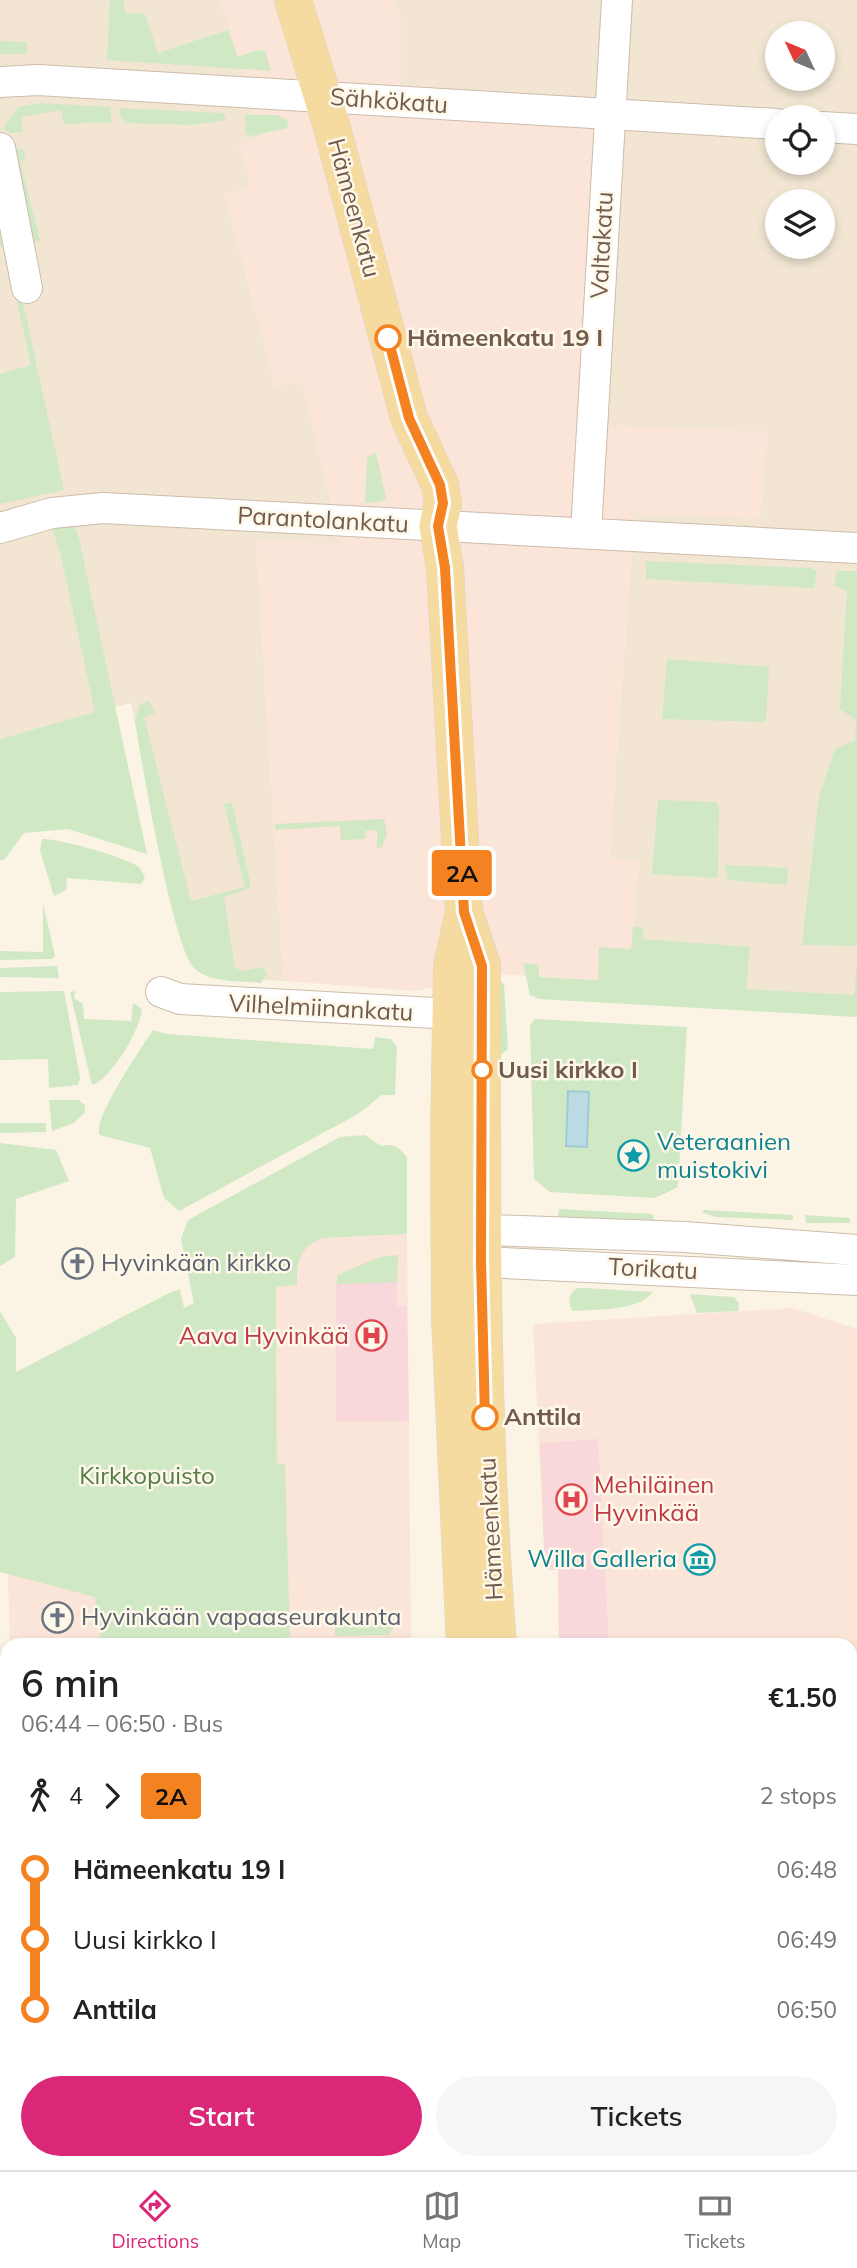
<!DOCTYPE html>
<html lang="en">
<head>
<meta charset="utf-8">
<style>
	:root { --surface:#fff; --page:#f6f6f6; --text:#222; --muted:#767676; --line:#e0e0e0; --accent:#db2777 }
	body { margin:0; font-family:Mulish,sans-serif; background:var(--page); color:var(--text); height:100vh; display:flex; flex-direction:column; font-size:26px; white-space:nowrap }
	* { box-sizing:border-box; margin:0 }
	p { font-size:23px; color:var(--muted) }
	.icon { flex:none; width:38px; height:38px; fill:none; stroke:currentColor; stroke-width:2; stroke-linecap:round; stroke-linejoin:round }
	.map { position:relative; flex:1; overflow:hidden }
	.side { position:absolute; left:0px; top:1638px; width:858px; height:532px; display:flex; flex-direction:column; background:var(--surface); border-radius:21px 21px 0 0; box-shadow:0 4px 10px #0003 }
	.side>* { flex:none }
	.badge { padding:0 14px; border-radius:5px; font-size:24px; line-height:46px }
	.needle { width:46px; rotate:314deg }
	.controls { position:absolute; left:765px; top:21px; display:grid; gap:14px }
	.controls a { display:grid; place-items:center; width:70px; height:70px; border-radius:50%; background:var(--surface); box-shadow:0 4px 10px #0003; font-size:35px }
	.map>.badge { position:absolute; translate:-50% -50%; box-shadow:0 0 0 4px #fff }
	.legs { display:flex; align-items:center; gap:10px; height:77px; padding:0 21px; font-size:23px }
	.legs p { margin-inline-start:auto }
	.headline { display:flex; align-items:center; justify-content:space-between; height:119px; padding:0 21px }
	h1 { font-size:38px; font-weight:600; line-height:52px }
	.cta { display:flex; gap:14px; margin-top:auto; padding:14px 21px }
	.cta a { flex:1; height:80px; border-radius:42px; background:var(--accent); color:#fff; font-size:28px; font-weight:600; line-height:80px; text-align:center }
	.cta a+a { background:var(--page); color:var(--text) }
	ul { padding:0 21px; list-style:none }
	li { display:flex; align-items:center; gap:24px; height:70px; font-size:26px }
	li i { display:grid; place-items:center; width:10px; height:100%; margin:0 9px; background:currentColor }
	li i::after { content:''; width:18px; height:18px; margin:-9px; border:5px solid; border-radius:50%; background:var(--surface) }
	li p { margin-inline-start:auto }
	li:first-child i { background:linear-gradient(#0000 50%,currentColor 0) }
	li:last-child i { background:linear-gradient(currentColor 50%,#0000 0) }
	.menu { display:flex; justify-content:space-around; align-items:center; height:98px; border-top:2px solid var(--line); background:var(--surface); font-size:19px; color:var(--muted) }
	.menu a { display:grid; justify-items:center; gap:4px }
	.menu .on { color:var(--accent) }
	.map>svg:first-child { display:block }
	.residential { fill:#f2e6d3; fill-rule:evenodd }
	.commercial { fill:#fbe5d9 }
	.education { fill:#f1e1f7 }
	.medical { fill:#f8d8da }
	.green { fill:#d0e8c4 }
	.sand { fill:#f9f0c1 }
	.water { fill:#badbe4; stroke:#a1cad5; stroke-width:2 }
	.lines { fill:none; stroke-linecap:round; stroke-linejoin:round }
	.minor-casing { stroke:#ccbcab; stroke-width:32 }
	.major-casing { stroke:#dad4d0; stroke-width:38 }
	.minor { stroke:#fff; stroke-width:30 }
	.major { stroke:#f6dba0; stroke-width:37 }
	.line-1-casing { stroke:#fff; stroke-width:16 }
	.line-1 { stroke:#f58220; stroke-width:10 }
	.stop-1-dot { fill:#fff; stroke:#f58220; stroke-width:3.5 }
	.labels { text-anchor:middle; stroke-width:5; stroke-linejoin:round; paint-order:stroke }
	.street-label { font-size:24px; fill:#725b4b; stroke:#fef8ea }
	.stop-label { font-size:24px; font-weight:bold; fill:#725b4b; stroke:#fef8ea; text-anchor:start }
	.culture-label { font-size:24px; fill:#0d838f; stroke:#fef8ea; text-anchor:start }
	.worship-label { font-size:24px; fill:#5b616d; stroke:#fef8ea; text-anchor:start }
	.health-label { font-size:24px; fill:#be3a42; stroke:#fef8ea; text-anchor:end }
	.park-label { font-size:24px; fill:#547d46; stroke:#fef8ea }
</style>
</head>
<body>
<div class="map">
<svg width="857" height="2170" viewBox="0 0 857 2170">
	<rect width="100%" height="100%" fill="#fbf4e4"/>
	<path class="residential" d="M0 0H221L262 137 251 188 225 195 276 387 302 380 341 545 256 539 284 981 219 978 197 970 188 959 170 899 131 703 0 739Z
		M395 0H857V1017L627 1000 639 861 609 858 634 514 760 518 767 432 578 425 399 84 401 21ZM777 33H822V79H777ZM777 117H822V163H777ZM777 201H822V247H777Z
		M111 2163H214L215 2170H112Z"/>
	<path class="commercial" d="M221 0H395L401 21 400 84 601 103 579 424 768 432 760 518 634 514 609 858 639 860 632 949 598 980 494 974 417 991 284 981 256 539 341 545 302 381 276 387 225 195 251 188 239 144 262 137Z
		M407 1234 411 1645H283L286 1638 290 1637 284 1464H277L276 1286 297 1285 298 1258 311 1242 322 1238Z
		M793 1308 857 1329V1805H851L850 1645H559L558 1570H545L533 1324Z
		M8 1574 96 1597 101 1645H10Z
		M857 2135V2170H744L766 2163H850L851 2137Z
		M214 2163H513L514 2170H215Z"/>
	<path class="education" d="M0 1924 7 1958V2163H35L36 2170H0Z"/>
	<path class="medical" d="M336 1282H397V1306H407L409 1421 336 1422Z
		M598 1439 609 1645H559L558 1570H545L540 1443Z"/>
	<path class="green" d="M110 0H124L125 13 145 14 158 53 228 30 238 57 257 50 265 51 271 71 107 60Z
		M0 41 27 42 26 54H0Z
		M42 103 110 107 112 122 64 124 61 110 21 117 23 132 10 133 3 128 18 107Z
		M119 108 223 113 226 120 193 125 126 123 120 115Z
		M245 115H278L287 120 288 128 251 136 246 134Z
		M12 147 24 150 25 160 20 161 40 240 27 244Z
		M0 198 64 490 0 504V374L31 365 5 246 0 247Z
		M376 452 386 498 381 502 365 503 367 458Z
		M73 524 78 534 147 854 68 829 24 833 4 860H0V739L95 712 60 552 51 526Z
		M646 561 811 568 817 571 814 588H810L646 579Z
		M837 571H857V946L802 945 819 796 835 749 855 740 856 720 840 709 847 591 834 585Z
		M667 659 769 667 766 722 662 719Z
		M149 701 155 713 144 717 191 901 245 887 224 804 232 803 250 881V888L224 897 235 968 244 971 262 967 267 973 261 983C242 981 209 983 194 968 173 947 141 760 135 721L140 704Z
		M658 800 716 802 719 808 718 878 652 874Z
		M384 819 387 833 382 847 377 848V830L365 831V839L341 840 340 826 275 830V824Z
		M42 839C56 838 131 858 140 868 142 871 143 875 145 878L141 884 67 878 66 890 54 896 40 851Z
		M725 865 788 868 787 885 728 880Z
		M43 903 55 956 52 959 0 960V951L43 952Z
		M633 927H643V939L750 947 746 989 854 995 857 965V1017L539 999 530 995 523 963 539 965V977L598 980 599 947 631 949Z
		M57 966 59 978 0 977V968Z
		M494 974 504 984 508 1049 496 1059Z
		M64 991 80 1078 78 1085 49 1088 48 1059 0 1060V992Z
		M75 991 74 998 83 1004 84 1019 131 1021 133 1003 142 1009C141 1028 111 1080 92 1085L70 992Z
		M535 1019 687 1027 678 1187 655 1198 550 1192 534 1179 530 1025Z
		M153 1030 167 1034 373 1049 375 1037 391 1039 397 1047 395 1095H382L358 1114 179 1211 164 1198 150 1148 100 1135C91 1121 142 1047 153 1030Z
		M49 1100H78L85 1105V1112L74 1123 52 1131Z
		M0 1123H46V1132L0 1133Z
		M365 1135 381 1146C394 1143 398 1147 407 1157V1234L323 1238C299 1247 297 1262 297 1285L276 1287 277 1463 285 1464 290 1637 286 1638 283 1645H101L95 1597 0 1572V1311L16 1338V1372L167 1294 180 1289 184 1308 194 1303 181 1239 188 1220 340 1137Z
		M0 1143 56 1150 69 1181 16 1199 15 1257 0 1266Z
		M559 1209 652 1214 655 1221 653 1223 558 1218Z
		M704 1210 793 1215V1220L716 1217 701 1212Z
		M805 1215 850 1218V1223H806Z
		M398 1255 397 1282 337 1284V1275L380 1257Z
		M577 1288H585L653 1292C638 1312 594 1309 572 1311 568 1300 568 1295 577 1288Z
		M690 1294 734 1297 739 1303 738 1311 697 1313Z
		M396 1624 389 1635 335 1636V1625Z
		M850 1867H857V2097L851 2100Z"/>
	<path class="sand" d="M857 1922V1996L851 1989 850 1928Z"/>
	<path class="water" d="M568 1091 589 1092 587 1147 566 1146Z"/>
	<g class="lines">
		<defs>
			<path id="minor" d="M0 82 38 80 777 124
				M822 127 857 129
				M0 148 27 288
				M0 528 52 513 103 508 857 548
				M586 532 617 0
				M161 992 180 999 471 1015
				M463 1229 685 1237 857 1250
				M462 1261 857 1280
				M0 1756 6 1815 2 1838"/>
			<path id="major" d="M293 0 331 124 409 418 440 485 443 503 438 526 445 568 464 912 482 966C482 1193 480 1419 498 1645
				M464 912 452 966 449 1137 450 1317 465 1645
				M2 1838 7 1865
				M71 2163 72 2170
				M563 2163 564 2170"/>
		</defs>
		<use href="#minor" class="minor-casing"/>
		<use href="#major" class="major-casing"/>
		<use href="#minor" class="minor"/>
		<use href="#major" class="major"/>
	</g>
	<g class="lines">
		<defs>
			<path id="line-1" d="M388 338 409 418 440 485 443 503 438 526 445 568 464 912 482 966 481 1261 485 1417"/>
		</defs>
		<use href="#line-1" class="line-1-casing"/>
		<use href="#line-1" class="line-1"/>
	</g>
	<defs>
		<symbol id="sight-ring" viewBox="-11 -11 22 22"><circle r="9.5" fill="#fef8ea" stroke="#0f9aa8" stroke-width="1.5"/><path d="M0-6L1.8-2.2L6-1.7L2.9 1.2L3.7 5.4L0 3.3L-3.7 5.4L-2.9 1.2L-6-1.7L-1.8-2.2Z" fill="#0f9aa8"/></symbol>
		<symbol id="church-ring" viewBox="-11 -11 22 22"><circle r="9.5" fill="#fef8ea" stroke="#6b7280" stroke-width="1.5"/><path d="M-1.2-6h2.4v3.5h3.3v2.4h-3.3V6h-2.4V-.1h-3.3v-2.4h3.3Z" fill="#6b7280"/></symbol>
		<symbol id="hospital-ring" viewBox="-11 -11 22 22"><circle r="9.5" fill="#fef8ea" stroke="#e0444e" stroke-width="1.5"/><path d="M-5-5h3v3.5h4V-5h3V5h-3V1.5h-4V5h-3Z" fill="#e0444e"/></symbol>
		<symbol id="museum-ring" viewBox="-11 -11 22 22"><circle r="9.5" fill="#fef8ea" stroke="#0f9aa8" stroke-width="1.5"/><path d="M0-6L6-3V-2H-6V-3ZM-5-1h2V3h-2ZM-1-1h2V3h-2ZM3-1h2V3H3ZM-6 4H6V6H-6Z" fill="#0f9aa8"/></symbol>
	</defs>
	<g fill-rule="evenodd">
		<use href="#sight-ring" x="616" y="1138" width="35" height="35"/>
		<use href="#church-ring" x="60" y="1246" width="35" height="35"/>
		<use href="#hospital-ring" x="354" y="1318" width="35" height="35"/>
		<use href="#hospital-ring" x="554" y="1482" width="35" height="35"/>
		<use href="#museum-ring" x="682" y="1542" width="35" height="35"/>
		<use href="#church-ring" x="40" y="1600" width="35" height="35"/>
	</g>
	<g class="stop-1-dot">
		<circle cx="388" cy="338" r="12"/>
		<circle cx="482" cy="1070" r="9"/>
		<circle cx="485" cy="1417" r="12"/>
	</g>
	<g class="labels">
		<g class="street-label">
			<text transform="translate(389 101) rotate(4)" y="8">Sähkökatu</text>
			<text transform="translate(354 208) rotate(75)" y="8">Hämeenkatu</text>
			<text transform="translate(602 245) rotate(-87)" y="8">Valtakatu</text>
			<text transform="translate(323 520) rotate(3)" y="8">Parantolankatu</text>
			<text transform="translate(321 1008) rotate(3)" y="8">Vilhelmiinankatu</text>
			<text transform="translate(653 1269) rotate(3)" y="8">Torikatu</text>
			<text transform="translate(491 1529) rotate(-93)" y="8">Hämeenkatu</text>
		</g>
		<g class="stop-label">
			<text x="407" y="346">Hämeenkatu 19 I</text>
			<text x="498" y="1078">Uusi kirkko I</text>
			<text x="504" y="1425">Anttila</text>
		</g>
		<g class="culture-label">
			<text x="657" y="1150">Veteraanien<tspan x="657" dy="28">muistokivi</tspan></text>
			<text x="677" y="1567" text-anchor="end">Willa Galleria</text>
		</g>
		<g class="worship-label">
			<text x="101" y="1271">Hyvinkään kirkko</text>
			<text x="81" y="1625">Hyvinkään vapaaseurakunta</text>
		</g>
		<g class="health-label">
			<text x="349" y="1344">Aava Hyvinkää</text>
			<text x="594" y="1493" text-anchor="start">Mehiläinen<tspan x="594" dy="28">Hyvinkää</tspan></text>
		</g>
		<g class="park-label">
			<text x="147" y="1484">Kirkkopuisto</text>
		</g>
	</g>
</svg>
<div class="controls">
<a><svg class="needle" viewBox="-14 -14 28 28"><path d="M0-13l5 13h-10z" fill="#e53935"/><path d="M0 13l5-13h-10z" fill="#767676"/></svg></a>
<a><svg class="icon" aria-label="locate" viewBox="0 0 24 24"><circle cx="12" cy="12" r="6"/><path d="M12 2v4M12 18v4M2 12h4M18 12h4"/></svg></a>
<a><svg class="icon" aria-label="layers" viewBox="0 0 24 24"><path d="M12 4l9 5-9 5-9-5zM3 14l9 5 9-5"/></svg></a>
</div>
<b class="badge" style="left:462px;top:873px;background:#f58220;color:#111">2A</b>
<section class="side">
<div class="headline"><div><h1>6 min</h1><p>06:44 – 06:50 · Bus</p></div><b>€1.50</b></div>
<div class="legs"><svg class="icon" aria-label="walk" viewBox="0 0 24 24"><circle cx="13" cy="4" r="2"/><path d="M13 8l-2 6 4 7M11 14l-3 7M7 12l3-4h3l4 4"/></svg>4<svg class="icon" aria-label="forward" viewBox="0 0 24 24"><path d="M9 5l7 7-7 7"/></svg><b class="badge" style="background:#f58220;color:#111">2A</b><p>2 stops</p></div>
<ul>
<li><i style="color:#f58220"></i><b>Hämeenkatu 19 I</b><p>06:48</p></li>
<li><i style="color:#f58220"></i><span>Uusi kirkko I</span><p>06:49</p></li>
<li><i style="color:#f58220"></i><b>Anttila</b><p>06:50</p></li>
</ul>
<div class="cta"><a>Start</a><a>Tickets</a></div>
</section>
</div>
<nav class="menu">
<a class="on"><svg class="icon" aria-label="directions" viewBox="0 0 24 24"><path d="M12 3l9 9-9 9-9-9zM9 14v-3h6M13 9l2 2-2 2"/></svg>Directions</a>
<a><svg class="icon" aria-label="map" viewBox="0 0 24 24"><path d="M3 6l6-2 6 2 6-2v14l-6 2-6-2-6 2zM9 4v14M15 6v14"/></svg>Map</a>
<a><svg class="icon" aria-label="tickets" viewBox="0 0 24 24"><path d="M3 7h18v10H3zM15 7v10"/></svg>Tickets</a>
</nav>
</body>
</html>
